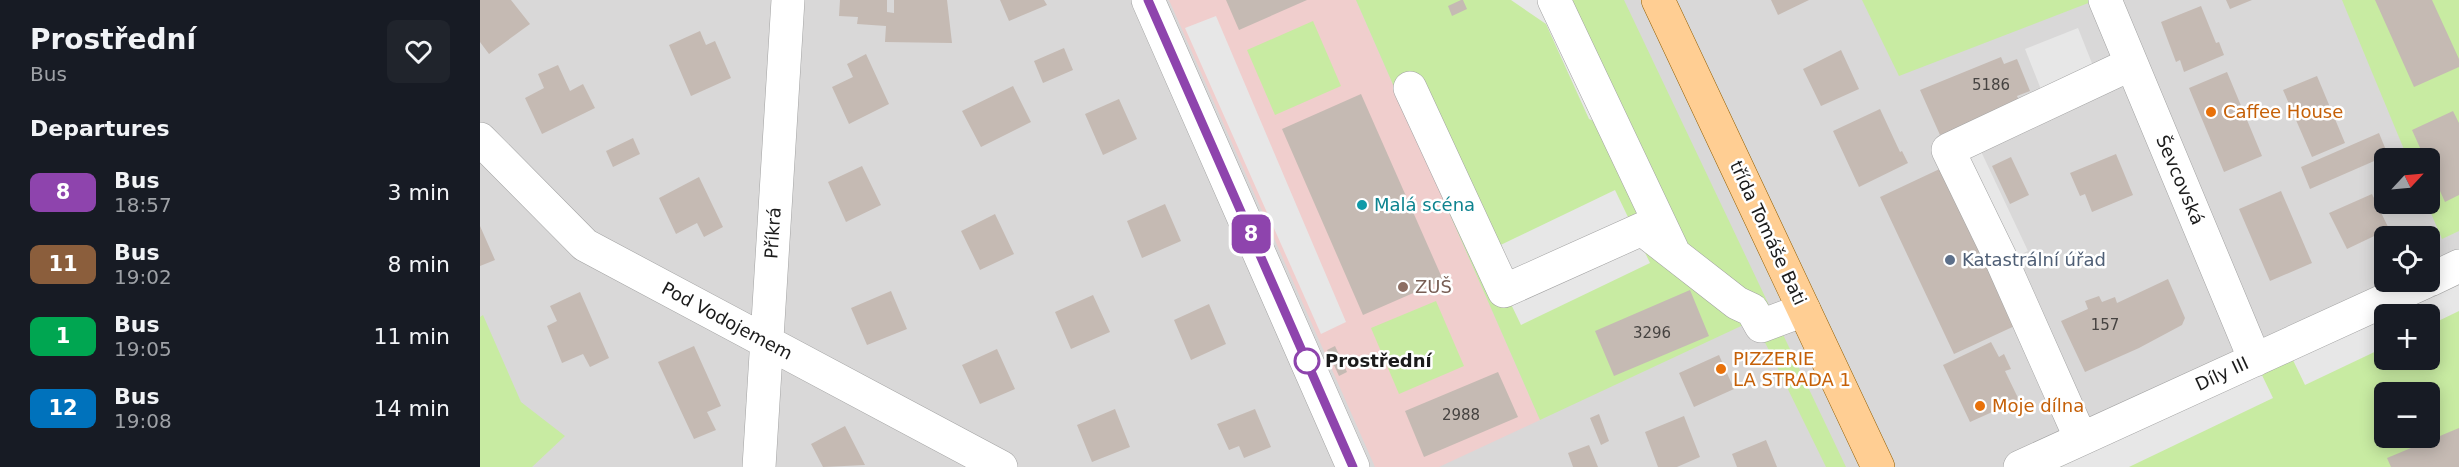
<!DOCTYPE html>
<html lang="en">
<head>
<meta charset="utf-8">
<style>
	:root { --surface:#171b24; --page:#20242c; --text:#f1f3f6; --muted:#9ea1a6 }
	body { margin:0; font-family:"DejaVu Sans",sans-serif; background:var(--page); color:var(--text); height:100vh; display:flex; flex-direction:column; font-size:22px; white-space:nowrap }
	* { box-sizing:border-box; margin:0 }
	p { font-size:20px; color:var(--muted) }
	.icon { flex:none; width:33px; height:33px; fill:none; stroke:currentColor; stroke-width:2; stroke-linecap:round; stroke-linejoin:round }
	.map { position:relative; flex:1; overflow:hidden }
	.panel { display:flex; flex-direction:column; background:var(--surface); width:480px }
	.panel>* { flex:none }
	.badge { padding:0 12px; border-radius:9px; font-size:21px; line-height:39px }
	.needle { width:39px; rotate:64deg }
	.tools { position:absolute; left:1894px; top:148px; display:grid; gap:12px }
	.tools a { display:grid; place-items:center; width:66px; height:66px; border-radius:9px; background:var(--surface); box-shadow:0 3px 15px #0003; font-size:30px }
	.map>.badge { position:absolute; translate:-50% -50%; box-shadow:0 0 0 3px #fff }
	h2 { padding:0 30px; font-size:22px; line-height:54px }
	.round { display:grid; place-items:center; flex:none; width:63px; height:63px; border-radius:9px; background:var(--page) }
	.headline { display:flex; align-items:center; justify-content:space-between; height:102px; padding:0 30px }
	h1 { font-size:28px; font-weight:600; line-height:45px }
	ul { padding:0; list-style:none }
	li { display:flex; align-items:center; gap:18px; height:72px; padding:0 30px }
	li div { flex:1 }
	li b { display:block; font-size:22px }
	li em { font-style:normal }
	li .badge { min-width:66px; font-weight:700; text-align:center }
	main { display:flex; flex:1; min-height:0 }
	.map>svg:first-child { display:block }
	.residential { fill:#d9d8d8; fill-rule:evenodd }
	.commercial { fill:#f0cecd }
	.grass { fill:#c8eba2; fill-rule:evenodd }
	.parking { fill:#e7e7e7 }
	.building { fill:#c5bab3 }
	.lines { fill:none; stroke-linecap:round; stroke-linejoin:round }
	.minor-casing { stroke:#a2a2a2; stroke-width:34 }
	.major-casing { stroke:#925e00; stroke-width:34 }
	.minor { stroke:#fff; stroke-width:33 }
	.major { stroke:#ffce93; stroke-width:33 }
	.line-casing { stroke:#fff; stroke-width:14 }
	.line { stroke:#8e44ad; stroke-width:9 }
	.food-dot { fill:#e8710a; stroke:#fff; stroke-width:2 }
	.culture-dot { fill:#0f9aa8; stroke:#fff; stroke-width:2 }
	.service-dot { fill:#5c6f8a; stroke:#fff; stroke-width:2 }
	.education-dot { fill:#8d6e63; stroke:#fff; stroke-width:2 }
	.stop-dot { fill:#fff; stroke:#8e44ad; stroke-width:3 }
	.labels { text-anchor:middle; stroke-width:5; stroke-linejoin:round; paint-order:stroke }
	.number-label { font-size:15px; fill:#464341 }
	.food-label { font-size:18px; fill:#c56008; stroke:#fff; text-anchor:start }
	.street-label { font-size:18px; fill:#1b1b1b; stroke:#fff }
	.culture-label { font-size:18px; fill:#0d838f; stroke:#fff; text-anchor:start }
	.service-label { font-size:18px; fill:#4e5e75; stroke:#fff; text-anchor:start }
	.education-label { font-size:18px; fill:#785e54; stroke:#fff; text-anchor:start }
	.stop-label { font-size:18px; font-weight:bold; fill:#1b1b1b; stroke:#fff; text-anchor:start }
</style>
</head>
<body>
<main>
<section class="panel">
<div class="headline"><div><h1>Prostřední</h1><p>Bus</p></div><a class="round"><svg class="icon" aria-label="heart" viewBox="0 0 24 24"><path d="M12 20l-8-8c-3-5 5-10 8-4 3-6 11-1 8 4z"/></svg></a></div>
<h2>Departures</h2>
<ul>
<li><span class="badge" style="background:#8e44ad;color:#fff">8</span><div><b>Bus</b><p>18:57</p></div><em>3 min</em></li>
<li><span class="badge" style="background:#8b5e3c;color:#fff">11</span><div><b>Bus</b><p>19:02</p></div><em>8 min</em></li>
<li><span class="badge" style="background:#00a651;color:#fff">1</span><div><b>Bus</b><p>19:05</p></div><em>11 min</em></li>
<li><span class="badge" style="background:#0072bc;color:#fff">12</span><div><b>Bus</b><p>19:08</p></div><em>14 min</em></li>
</ul>
</section>
<div class="map">
<svg width="1979" height="467" viewBox="0 0 1979 467">
	<rect width="100%" height="100%" fill="#eee9e0"/>
	<path class="residential" d="M0 0H1979V467H0ZM1905 159H1950V204H1905ZM1905 237H1950V282H1905ZM1905 315H1950V360H1905ZM1905 393H1950V438H1905Z"/>
	<path class="commercial" d="M689 0H876L1060 420 959 467H895Z"/>
	<path class="grass" d="M876 0H1144L1366 467H1346L1274 320 1060 420Z
		M1382 0H1610L1611 2 1419 76Z
		M1862 0H1979V231L1962 239 1947 204H1950V159H1928Z
		M833 21 861 86 795 115 767 50Z
		M1979 278V467H1578ZM1905 315H1950V360H1905ZM1905 393H1950V438H1905Z
		M956 301 984 366 919 394 891 328Z
		M3 315 41 402 85 436 52 467H0V317Z"/>
	<path class="parking" d="M1031 0H1066L1130 128 1109 119 1066 24Z
		M736 16 866 322 841 334 705 28Z
		M1598 28 1621 86 1568 107 1545 49Z
		M1498 145 1548 251 1530 259 1481 153Z
		M1135 190 1170 263 1041 325 1006 252Z
		M1979 278V311L1950 325V315H1905V347L1825 385 1812 358Z
		M1780 371 1793 398 1649 467H1580Z"/>
	<path class="building" d="M0 0H31L50 24 9 54 0 42Z
		M360 0H407V12L414 13V0H467L472 43 405 42 406 26 377 24 378 17 359 16Z
		M520 0H564L567 5 529 21Z
		M746 0H827L759 30Z
		M981 0H983L987 9 972 16 968 6Z
		M1291 0H1329L1298 15Z
		M1746 0H1772L1750 9Z
		M1895 0H1952L1979 59V67L1934 87Z
		M1721 6 1736 43 1739 42 1744 55 1704 72 1700 60 1696 62 1681 22Z
		M220 31 226 45 235 41 251 78 211 96 189 45Z
		M584 48 593 70 563 83 554 61Z
		M1361 50 1379 89 1341 106 1323 69Z
		M386 54 409 104 369 124 352 87 373 77 367 64Z
		M1521 57 1524 64 1537 59 1550 91 1537 96 1540 103 1460 135 1440 90Z
		M78 65 90 91 103 84 115 108 62 134 45 98 64 88 58 74Z
		M1747 72 1782 156 1744 172 1709 88Z
		M1837 76 1865 143 1832 157 1803 90Z
		M533 86 551 122 501 147 482 111Z
		M881 94 963 280 883 315 802 129Z
		M639 99 657 139 623 155 605 114Z
		M1400 109 1420 152 1422 151 1428 163 1379 187 1353 131Z
		M1973 111 1979 123V195L1965 202 1950 169V159H1945L1932 130Z
		M1899 133 1908 155 1830 189 1821 167Z
		M153 138 160 154 133 167 126 151Z
		M1636 154 1653 195 1612 212 1605 194 1600 196 1590 173Z
		M1531 157 1549 195 1530 204 1512 166Z
		M382 166 401 205 366 222 348 182Z
		M1466 166 1539 324 1474 354 1400 197Z
		M219 177 243 227 224 237 217 223 196 234 179 198Z
		M1801 191 1832 263 1790 281 1759 209Z
		M1892 194 1909 229 1867 249 1849 213Z
		M685 204 701 241 662 258 647 221Z
		M515 214 534 254 500 270 481 231Z
		M0 226 15 260 0 266Z
		M1688 279 1705 318 1702 325 1659 348 1605 372 1581 321 1608 309 1605 301 1619 296 1622 302 1635 297 1637 303Z
		M1210 290 1229 336 1134 376 1115 331Z
		M411 291 427 329 387 345 371 308Z
		M100 292 129 358 110 367 103 354 82 363 67 326 77 321 70 306Z
		M613 295 630 332 591 349 575 312Z
		M729 304 746 344 711 360 694 320Z
		M1511 342 1519 357 1524 354 1531 369 1525 371 1539 400 1490 422 1463 365Z
		M214 346 241 406 227 412 236 430 214 439 178 362Z
		M855 346 867 372 859 376 847 350Z
		M517 349 535 389 500 404 482 365Z
		M1239 355 1254 389 1214 407 1199 373Z
		M1018 372 1038 417 944 457 925 411Z
		M635 409 650 447 612 462 597 425Z
		M775 409 791 447 764 458 759 446 749 450 737 424Z
		M1119 414 1129 441 1121 445 1110 418Z
		M1204 416 1220 457 1197 467H1178L1165 432Z
		M365 426 385 465 343 467 331 444Z
		M1979 428V467H1911L1907 458Z
		M1286 440 1297 467H1257L1252 454Z
		M1109 445 1118 467H1093L1088 453Z"/>
	<g class="lines">
		<defs>
			<path id="minor" d="M668 0 873 467
				M1074 0 1192 249
				M1625 0 1775 360
				M930 88 1024 291 1162 229 1257 303 1272 310 1281 326 1324 310
				M0 139 105 245 521 467
				M1950 280 1979 266
				M1601 439 1521 259 1468 150 1651 64
				M279 467 308 0
				M1540 467 1945 282"/>
			<path id="major" d="M1178 0 1398 467"/>
		</defs>
		<use href="#minor" class="minor-casing"/>
		<use href="#major" class="major-casing"/>
		<use href="#minor" class="minor"/>
		<use href="#major" class="major"/>
	</g>
	<g class="lines">
		<defs>
			<path id="line" d="M668 0 873 467"/>
		</defs>
		<use href="#line" class="line-casing"/>
		<use href="#line" class="line"/>
	</g>
	<g class="food-dot">
		<circle cx="1731" cy="112" r="6"/>
		<circle cx="1241" cy="369" r="6"/>
		<circle cx="1500" cy="406" r="6"/>
	</g>
	<circle class="culture-dot" cx="882" cy="205" r="6"/>
	<circle class="service-dot" cx="1470" cy="260" r="6"/>
	<circle class="education-dot" cx="923" cy="287" r="6"/>
	<circle class="stop-dot" cx="827" cy="361" r="12"/>
	<g class="labels">
		<g class="number-label">
			<text x="1511" y="90">5186</text>
			<text x="1625" y="330">157</text>
			<text x="1172" y="338">3296</text>
			<text x="981" y="420">2988</text>
		</g>
		<g class="food-label">
			<text x="1743" y="118">Caffee House</text>
			<text x="1253" y="365">PIZZERIE<tspan x="1253" dy="21">LA STRADA 1</tspan></text>
			<text x="1512" y="412">Moje dílna</text>
		</g>
		<g class="street-label">
			<text transform="translate(1700 180) rotate(67)" y="6">Ševcovská</text>
			<text transform="translate(293 233) rotate(-86)" y="6">Příkrá</text>
			<text transform="translate(1288 233) rotate(65)" y="6">třída Tomáše Bati</text>
			<text transform="translate(247 321) rotate(28)" y="6">Pod Vodojemem</text>
			<text transform="translate(1742 374) rotate(-25)" y="6">Díly III</text>
		</g>
		<g class="culture-label">
			<text x="894" y="211">Malá scéna</text>
		</g>
		<g class="service-label">
			<text x="1482" y="266">Katastrální úřad</text>
		</g>
		<g class="education-label">
			<text x="935" y="293">ZUŠ</text>
		</g>
		<g class="stop-label">
			<text x="845" y="367">Prostřední</text>
		</g>
	</g>
</svg>
<div class="tools">
<a><svg class="needle" viewBox="-14 -14 28 28"><path d="M0-13l5 13h-10z" fill="#e53935"/><path d="M0 13l5-13h-10z" fill="#9ea1a6"/></svg></a>
<a><svg class="icon" aria-label="locate" viewBox="0 0 24 24"><circle cx="12" cy="12" r="6"/><path d="M12 2v4M12 18v4M2 12h4M18 12h4"/></svg></a>
<a>+</a>
<a>−</a>
</div>
<b class="badge" style="left:771px;top:234px;background:#8e44ad;color:#fff">8</b>
</div>
</main>
</body>
</html>
